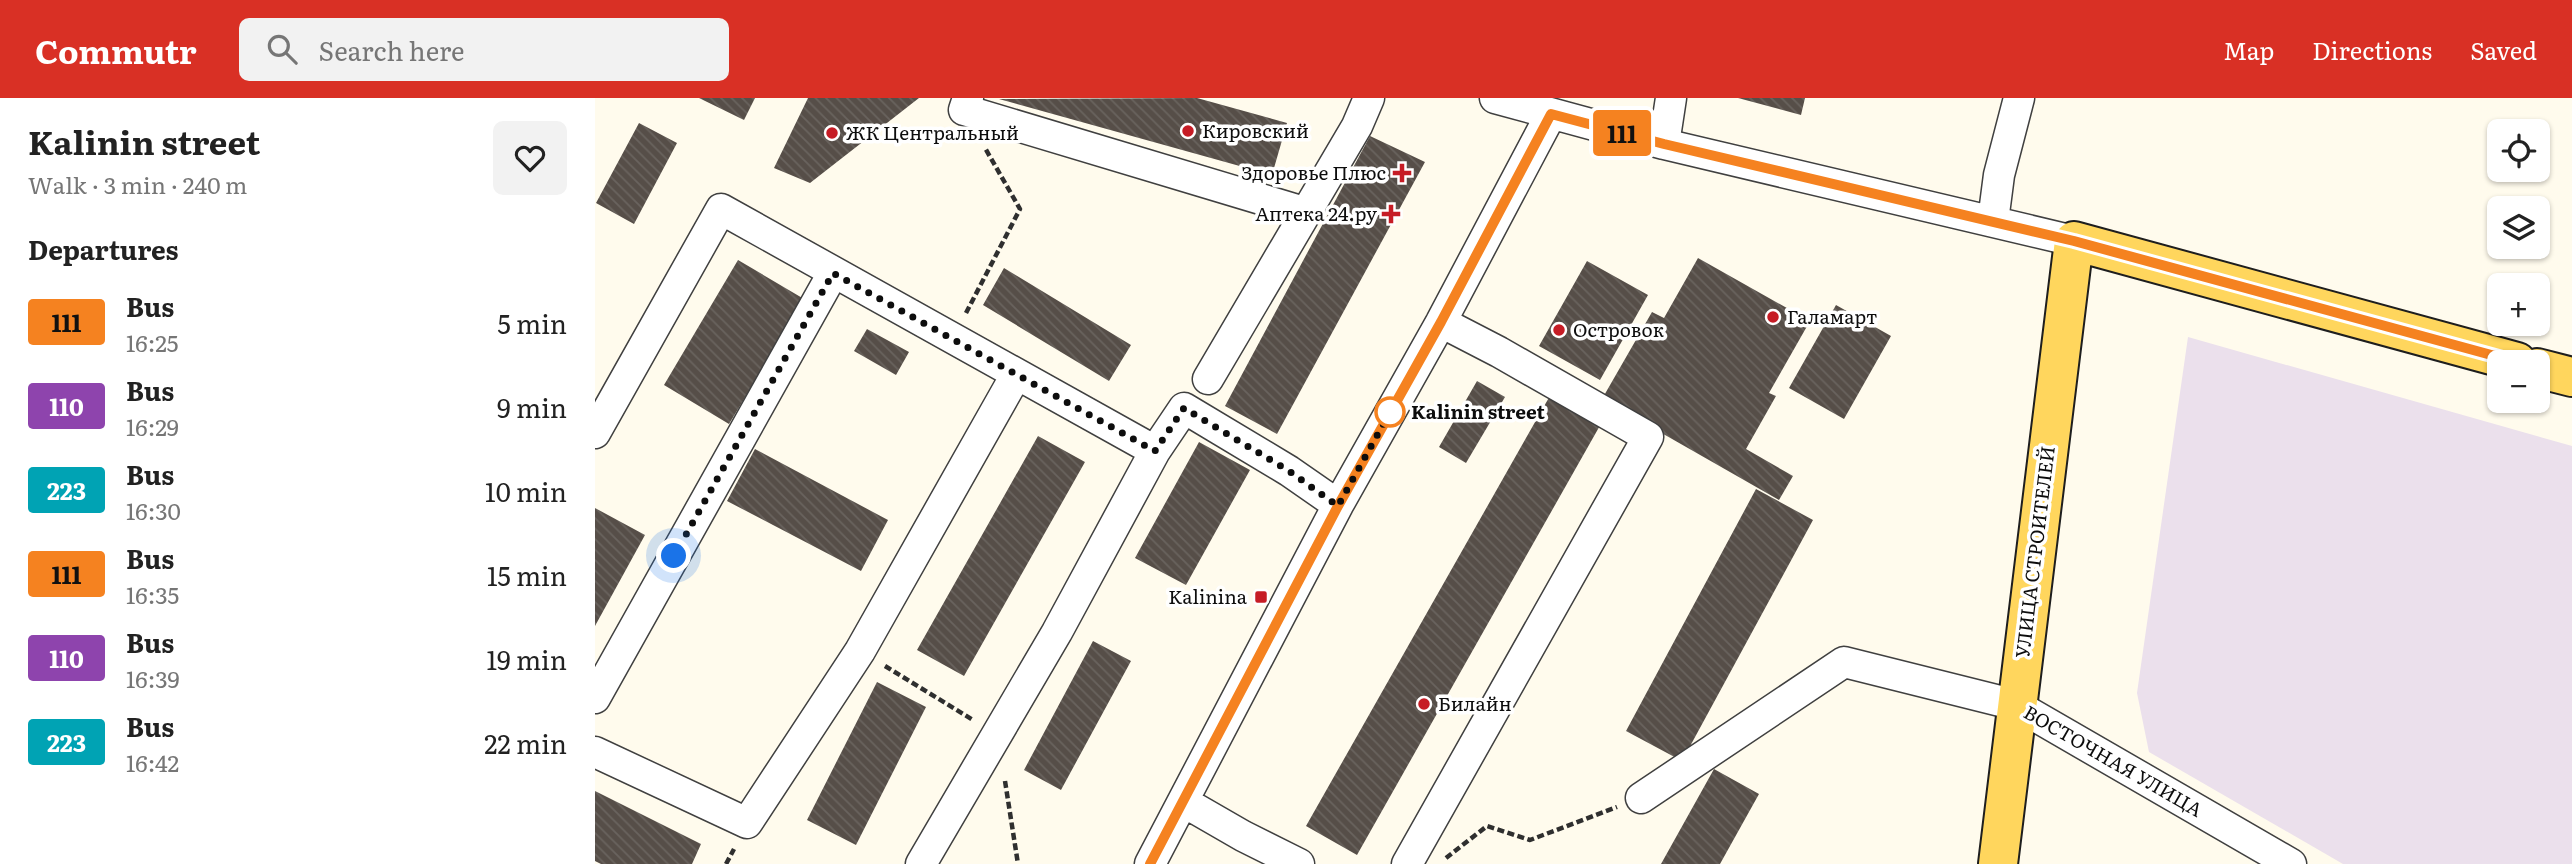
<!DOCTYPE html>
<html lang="en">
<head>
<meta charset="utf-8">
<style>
	:root { --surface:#fff; --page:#f2f2f2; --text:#222; --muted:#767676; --accent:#d93025 }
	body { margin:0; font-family:Literata,serif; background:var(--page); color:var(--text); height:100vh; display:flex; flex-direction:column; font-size:26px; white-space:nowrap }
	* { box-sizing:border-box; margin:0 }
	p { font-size:23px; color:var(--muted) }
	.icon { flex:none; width:38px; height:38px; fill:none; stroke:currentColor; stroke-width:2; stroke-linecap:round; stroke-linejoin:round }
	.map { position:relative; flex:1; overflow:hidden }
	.details { display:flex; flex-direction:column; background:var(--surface); width:595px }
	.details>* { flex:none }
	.badge { padding:0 14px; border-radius:5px; font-size:24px; line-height:46px }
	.tools { position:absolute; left:1892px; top:21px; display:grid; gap:14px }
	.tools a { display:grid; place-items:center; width:63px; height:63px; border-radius:10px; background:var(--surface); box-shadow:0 2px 5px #0004; font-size:35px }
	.you { position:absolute; width:35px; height:35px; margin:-18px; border:5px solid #fff; border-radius:50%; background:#1a73e8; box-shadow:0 0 0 10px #1a73e833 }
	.map>.badge { position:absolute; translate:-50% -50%; box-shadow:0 0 0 4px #fff }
	h2 { padding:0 28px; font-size:26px; line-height:63px }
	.round { display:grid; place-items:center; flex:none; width:74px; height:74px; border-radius:10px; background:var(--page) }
	.headline { display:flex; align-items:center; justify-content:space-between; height:119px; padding:0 28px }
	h1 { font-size:33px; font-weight:700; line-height:52px }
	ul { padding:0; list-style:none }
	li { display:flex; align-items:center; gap:21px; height:84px; padding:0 28px }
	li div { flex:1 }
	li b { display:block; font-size:26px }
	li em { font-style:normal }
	li .badge { min-width:77px; font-weight:700; text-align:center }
	header { display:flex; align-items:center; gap:42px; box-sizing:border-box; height:98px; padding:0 35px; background:var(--accent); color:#fff }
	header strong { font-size:33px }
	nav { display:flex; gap:38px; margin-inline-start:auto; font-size:24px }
	.search { width:490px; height:63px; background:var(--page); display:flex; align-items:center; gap:18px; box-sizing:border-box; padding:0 24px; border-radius:10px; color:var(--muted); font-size:26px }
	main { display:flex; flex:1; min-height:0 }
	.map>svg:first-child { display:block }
	.industrial { fill:#ebe0ec }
	.building { fill:url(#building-back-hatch) }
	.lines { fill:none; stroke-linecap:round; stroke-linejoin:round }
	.minor-casing { stroke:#404040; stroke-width:33 }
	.major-casing { stroke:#1e1e1e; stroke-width:42 }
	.path { stroke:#2f2f2f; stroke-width:4.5; stroke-dasharray:7 3.5; stroke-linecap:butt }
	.minor { stroke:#fff; stroke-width:30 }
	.major { stroke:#ffd65d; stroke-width:38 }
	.line-casing { stroke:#fff; stroke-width:16 }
	.line { stroke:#f58220; stroke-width:10 }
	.walk { stroke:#0d0d0d; stroke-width:7; stroke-dasharray:0 12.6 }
	.poi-dot { fill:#c61c25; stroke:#fff; stroke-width:2.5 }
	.stop-dot { fill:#fff; stroke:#f58220; stroke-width:3.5 }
	.labels { text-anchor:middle; stroke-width:7; stroke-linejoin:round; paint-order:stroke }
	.poi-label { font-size:19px; fill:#0d0d0d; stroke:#fff; text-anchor:start }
	.stop-label { font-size:19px; font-weight:bold; fill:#0d0d0d; stroke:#fff; text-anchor:start }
	.street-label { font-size:19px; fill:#0d0d0d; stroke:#fff }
</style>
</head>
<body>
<header>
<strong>Commutr</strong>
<div class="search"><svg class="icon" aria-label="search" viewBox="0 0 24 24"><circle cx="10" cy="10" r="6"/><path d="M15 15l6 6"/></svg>Search here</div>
<nav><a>Map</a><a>Directions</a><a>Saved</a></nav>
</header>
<main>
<section class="details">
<div class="headline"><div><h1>Kalinin street</h1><p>Walk · 3 min · 240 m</p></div><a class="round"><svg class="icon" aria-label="heart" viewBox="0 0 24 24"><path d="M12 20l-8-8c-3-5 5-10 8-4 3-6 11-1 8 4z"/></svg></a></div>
<h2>Departures</h2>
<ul>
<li><span class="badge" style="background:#f58220;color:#111">111</span><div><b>Bus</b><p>16:25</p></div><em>5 min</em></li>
<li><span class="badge" style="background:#8e44ad;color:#fff">110</span><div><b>Bus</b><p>16:29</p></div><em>9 min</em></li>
<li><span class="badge" style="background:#00a3b4;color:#fff">223</span><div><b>Bus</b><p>16:30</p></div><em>10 min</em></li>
<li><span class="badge" style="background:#f58220;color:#111">111</span><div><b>Bus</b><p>16:35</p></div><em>15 min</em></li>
<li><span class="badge" style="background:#8e44ad;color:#fff">110</span><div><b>Bus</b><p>16:39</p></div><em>19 min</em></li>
<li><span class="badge" style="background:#00a3b4;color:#fff">223</span><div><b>Bus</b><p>16:42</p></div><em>22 min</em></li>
</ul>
</section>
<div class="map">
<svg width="1977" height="766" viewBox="0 0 1977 766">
	<defs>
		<pattern id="building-back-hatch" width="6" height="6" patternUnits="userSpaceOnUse" patternTransform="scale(1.75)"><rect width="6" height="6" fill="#564e48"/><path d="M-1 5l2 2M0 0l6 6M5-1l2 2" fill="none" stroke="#69635e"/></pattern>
	</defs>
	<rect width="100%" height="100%" fill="#fffbed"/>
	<path class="industrial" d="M1593 239 1977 348V766H1748L1554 654 1542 595Z"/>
	<path class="building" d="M104 0H160L149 22Z
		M213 0H324L215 85 179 70Z
		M602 0 692 25 677 77 404 1Z
		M1143 0H1210L1206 17Z
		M44 25 82 45 39 126 1 105Z
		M775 38 830 64 682 336 630 308Z
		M1103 160 1215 223 1174 295 1181 298 1151 351 1198 378 1184 402 1007 301 1057 214 1069 220Z
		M143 162 209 201 134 326 69 287Z
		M992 163 1053 197 1005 282 944 248Z
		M409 170 536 247 514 283 388 207Z
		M1241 207 1296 238 1249 321 1194 290Z
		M272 231 314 254 301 277 259 253Z
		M882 283 910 299 871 365 844 349Z
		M956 296 1007 324 762 757 711 728Z
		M443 338 490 364 369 578 322 552Z
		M604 344 655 372 591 487 540 460Z
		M160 351 293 422 266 473 132 403Z
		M1161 391 1218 422 1087 663 1031 633Z
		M0 410 50 437 0 528Z
		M498 543 536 563 466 692 429 672Z
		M282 584 331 609 261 747 212 722Z
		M1119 671 1164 696 1125 766H1066Z
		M0 693 106 746 97 766H6L0 763Z"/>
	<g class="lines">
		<defs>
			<path id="minor" d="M373 0 369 12 709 114
				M900 0 1069 46 1479 143
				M1069 46 1076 0
				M1398 123 1404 77 1424 0
				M613 281 762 28 774 0
				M0 335 126 111 560 353 589 310 694 373 743 407
				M0 600 238 175
				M0 654 152 725 265 553 421 277
				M1046 700 1249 564 1421 607 1696 766
				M589 704 648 738 704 766
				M326 766 462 534 560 353
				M555 766 743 407 846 224 956 16
				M812 766 1053 339 904 254 846 224"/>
			<path id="major" d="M1942 270 1977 279
				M1403 766 1479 143 1922 264"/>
		</defs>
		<use href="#minor" class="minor-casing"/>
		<use href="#major" class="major-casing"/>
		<path class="path" d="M371 215 425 111 390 50
			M290 568 378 622
			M410 683 423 766
			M851 760 892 728 935 742 1022 709
			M131 766 139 751"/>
		<use href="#minor" class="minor"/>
		<use href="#major" class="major"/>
	</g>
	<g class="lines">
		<defs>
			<path id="line" d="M555 766 743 408 846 224 956 16 1069 46 1479 143 1922 264"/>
		</defs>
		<use href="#line" class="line-casing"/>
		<use href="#line" class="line"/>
		<path class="walk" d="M79 458 238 175 560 353 589 310 694 373 743 408 795 314"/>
	</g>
	<g class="poi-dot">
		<circle cx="593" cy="33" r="7"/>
		<circle cx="237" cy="35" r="7"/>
		<path d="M803.5 64.5h7v7h7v7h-7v7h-7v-7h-7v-7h7z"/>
		<path d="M792.5 105.5h7v7h7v7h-7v7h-7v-7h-7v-7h7z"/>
		<circle cx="1178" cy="219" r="7"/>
		<circle cx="964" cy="232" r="7"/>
		<rect x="659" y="492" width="14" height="14" rx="3.5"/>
		<circle cx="829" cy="606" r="7"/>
	</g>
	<circle class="stop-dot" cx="795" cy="314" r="14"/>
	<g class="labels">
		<g class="poi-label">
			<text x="607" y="40">Кировский</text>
			<text x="251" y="42">ЖК Центральный</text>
			<text x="791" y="82" text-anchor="end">Здоровье Плюс</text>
			<text x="782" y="123" text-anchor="end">Аптека 24.ру</text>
			<text x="1192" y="226">Галамарт</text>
			<text x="978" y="239">Островок</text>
			<text x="652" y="506" text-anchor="end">Kalinina</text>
			<text x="843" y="613">Билайн</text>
		</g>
		<g class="stop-label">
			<text x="816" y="321">Kalinin street</text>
		</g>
		<g class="street-label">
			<text transform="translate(1440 454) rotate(-83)" y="7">УЛИЦА СТРОИТЕЛЕЙ</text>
			<text transform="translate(1518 663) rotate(30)" y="7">ВОСТОЧНАЯ УЛИЦА</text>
		</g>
	</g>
</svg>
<div class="tools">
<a><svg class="icon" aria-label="locate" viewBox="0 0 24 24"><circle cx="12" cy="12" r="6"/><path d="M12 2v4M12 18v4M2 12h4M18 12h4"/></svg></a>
<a><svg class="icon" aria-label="layers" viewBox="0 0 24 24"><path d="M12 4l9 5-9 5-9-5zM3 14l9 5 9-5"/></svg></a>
<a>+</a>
<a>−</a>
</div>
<div class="you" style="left:79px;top:458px"></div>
<b class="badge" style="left:1027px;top:35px;background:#f58220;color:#111">111</b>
</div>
</main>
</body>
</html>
